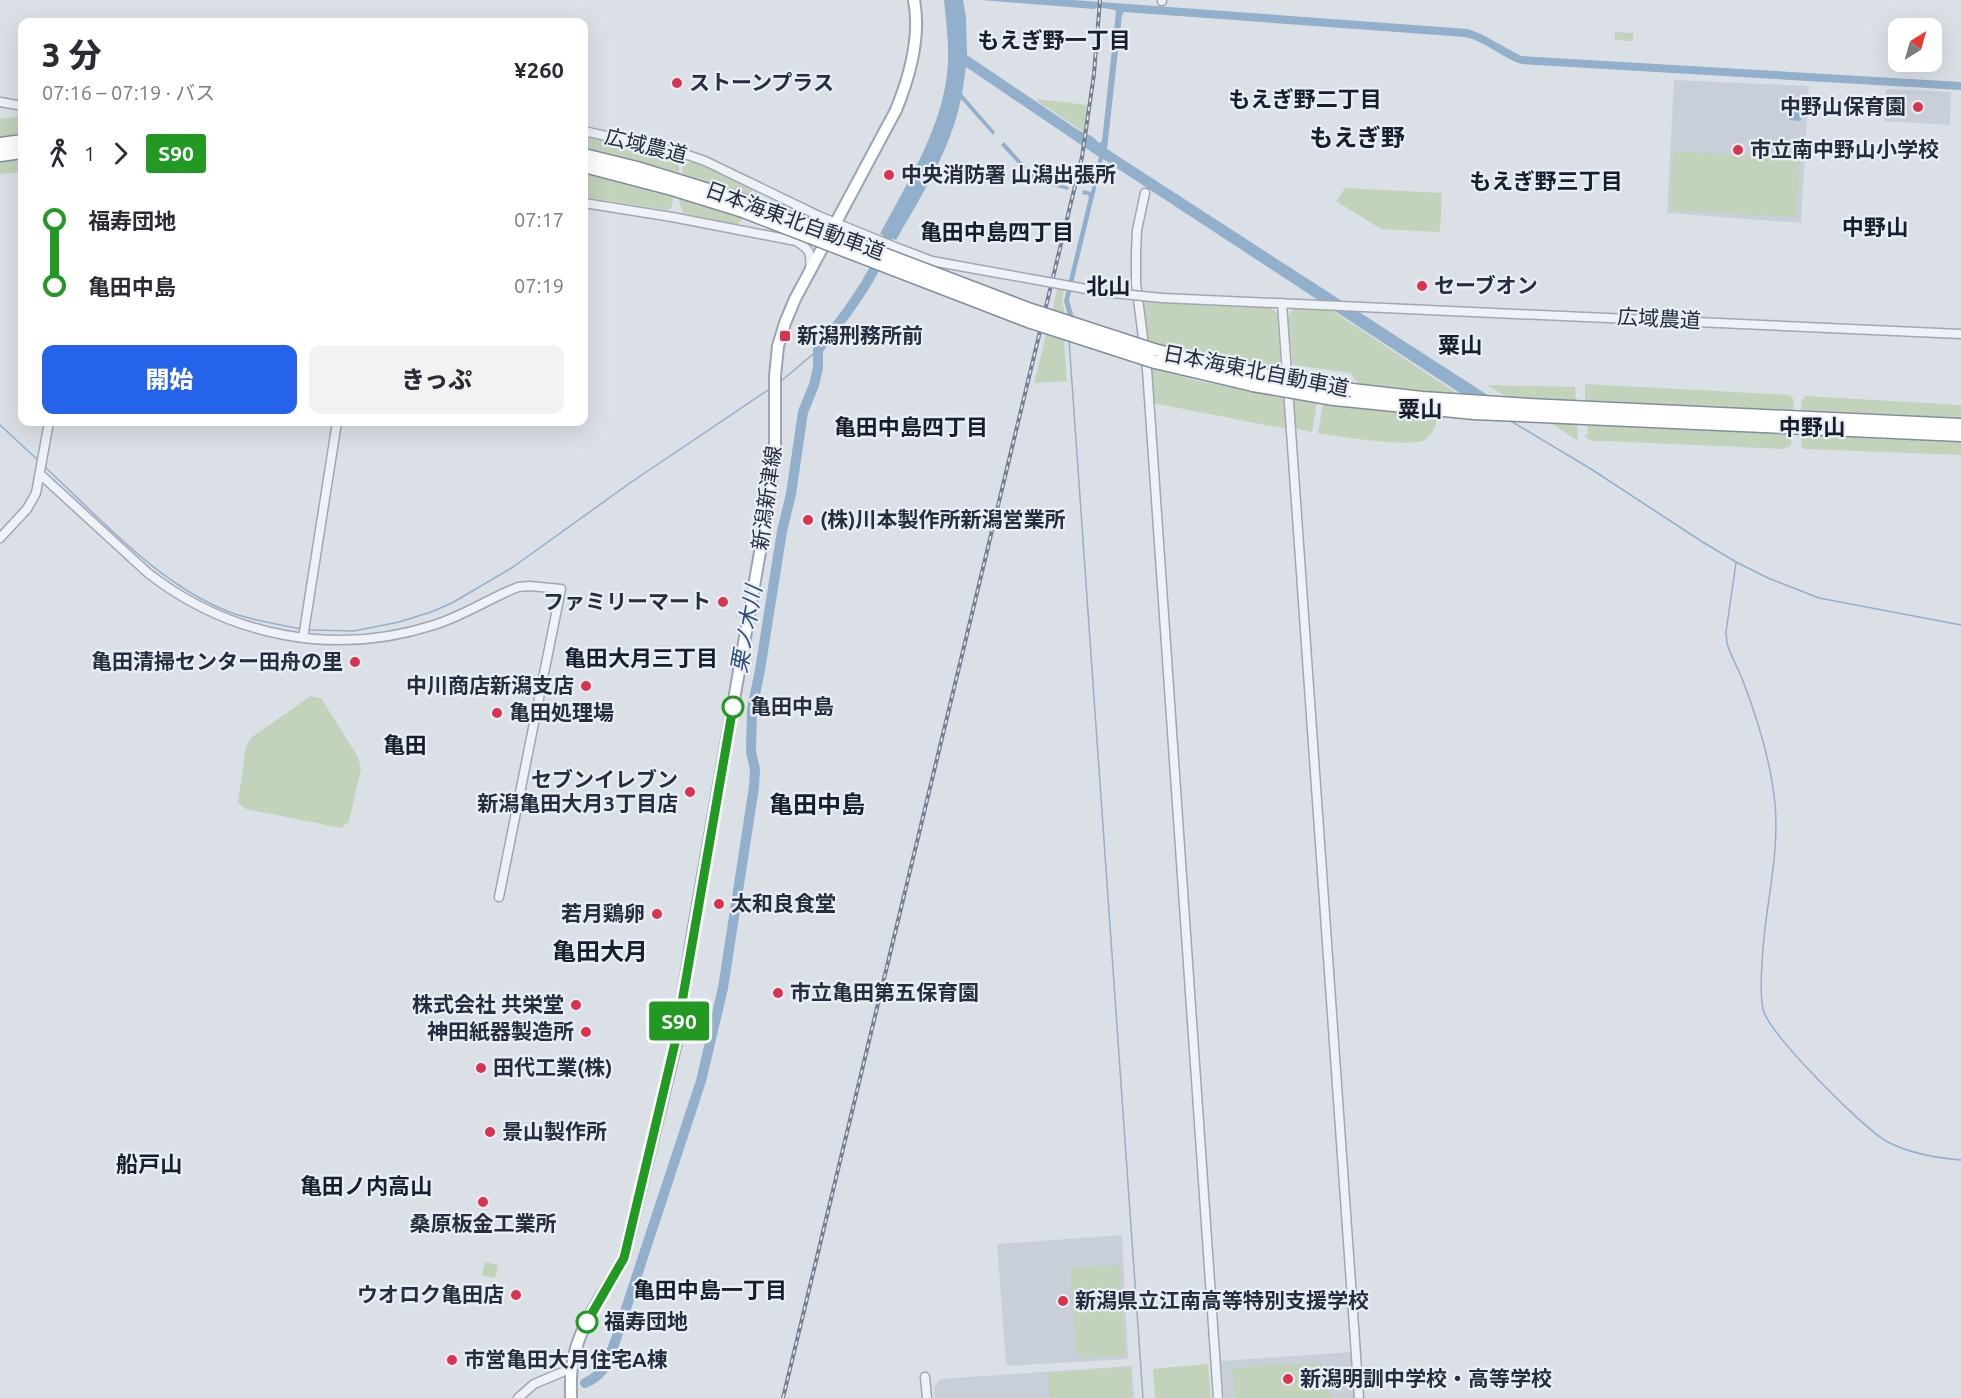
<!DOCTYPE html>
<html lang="ja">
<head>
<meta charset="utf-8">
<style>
	:root { --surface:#fff; --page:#f2f2f3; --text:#2b2b33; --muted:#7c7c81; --accent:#2563eb }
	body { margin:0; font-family:Ubuntu,"Noto Sans JP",sans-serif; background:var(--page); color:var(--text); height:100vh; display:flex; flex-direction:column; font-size:22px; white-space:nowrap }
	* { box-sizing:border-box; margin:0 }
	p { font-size:20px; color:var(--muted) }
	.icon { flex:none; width:33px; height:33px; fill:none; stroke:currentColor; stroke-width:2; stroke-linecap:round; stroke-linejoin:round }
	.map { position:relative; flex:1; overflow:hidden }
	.sheet { position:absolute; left:18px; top:18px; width:570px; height:408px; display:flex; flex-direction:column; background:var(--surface); border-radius:12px; box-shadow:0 6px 24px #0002 }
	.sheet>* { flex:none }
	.badge { padding:0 12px; border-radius:4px; font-size:21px; line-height:39px }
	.needle { width:39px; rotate:37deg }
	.fabs { position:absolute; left:1888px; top:18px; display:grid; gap:12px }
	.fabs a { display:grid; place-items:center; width:54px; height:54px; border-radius:12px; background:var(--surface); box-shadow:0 6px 24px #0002; font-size:30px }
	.map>.badge { position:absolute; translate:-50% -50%; box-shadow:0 0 0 3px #fff }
	.legs { display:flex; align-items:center; gap:9px; height:66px; padding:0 24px; font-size:20px }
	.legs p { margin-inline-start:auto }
	.headline { display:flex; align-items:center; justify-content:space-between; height:102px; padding:0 24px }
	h1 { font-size:33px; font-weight:800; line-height:45px }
	.primary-button { display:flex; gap:12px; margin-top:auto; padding:12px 24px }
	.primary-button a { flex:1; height:69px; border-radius:12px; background:var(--accent); color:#fff; font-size:24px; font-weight:800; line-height:69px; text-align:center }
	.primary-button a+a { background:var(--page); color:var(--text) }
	ul { padding:0 24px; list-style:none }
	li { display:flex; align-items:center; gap:21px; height:66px; font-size:22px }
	li i { display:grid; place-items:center; width:9px; height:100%; margin:0 8px; background:currentColor }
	li i::after { content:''; width:15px; height:15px; margin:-8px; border:4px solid; border-radius:50%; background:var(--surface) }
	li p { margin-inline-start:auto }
	li:first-child i { background:linear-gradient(#0000 50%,currentColor 0) }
	li:last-child i { background:linear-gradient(currentColor 50%,#0000 0) }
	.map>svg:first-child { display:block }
	.built { fill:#c9cfd9 }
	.green { fill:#c2d2bb }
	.water { fill:#92afcb }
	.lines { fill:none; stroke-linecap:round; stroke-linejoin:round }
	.stream { stroke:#92afcb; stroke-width:1.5 }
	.river { stroke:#92afcb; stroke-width:10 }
	.minor-casing { stroke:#a0a7b1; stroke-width:11 }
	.major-casing { stroke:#99a5b4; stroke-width:14 }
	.highway-casing { stroke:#818e9f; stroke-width:15 }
	.minor { stroke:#eef1f5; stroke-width:8 }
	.major { stroke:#fff; stroke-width:10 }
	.highway { stroke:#fff; stroke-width:12 }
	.rail-casing { stroke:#738092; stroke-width:4 }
	.rail { stroke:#eaeff5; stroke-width:1.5; stroke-dasharray:4.5; stroke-linecap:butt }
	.minor-bridge-casing { stroke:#a0a7b1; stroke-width:11; stroke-linecap:butt }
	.highway-bridge-casing { stroke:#818e9f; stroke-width:15; stroke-linecap:butt }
	.minor-bridge { stroke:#eef1f5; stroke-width:8 }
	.highway-bridge { stroke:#fff; stroke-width:12 }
	.line-1-casing { stroke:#fff; stroke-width:14 }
	.line-1 { stroke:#292; stroke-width:9 }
	.poi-dot { fill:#d93351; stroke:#eaeff5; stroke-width:2 }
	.stop-1-dot { fill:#fff; stroke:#292; stroke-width:3 }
	.labels { text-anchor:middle; stroke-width:4.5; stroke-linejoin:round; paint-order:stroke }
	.poi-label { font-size:21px; font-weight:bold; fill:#242e3e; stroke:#eaeff5; text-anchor:start }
	.street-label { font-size:21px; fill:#242e3e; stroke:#eaeff5 }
	.stop-label { font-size:21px; font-weight:bold; fill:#242e3e; stroke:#eaeff5; text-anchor:start }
	.neighbourhood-label { font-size:22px; font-weight:bold; fill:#161f2e; stroke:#eaeff5 }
	.water-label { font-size:22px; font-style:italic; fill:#2b4e75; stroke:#eaeff5 }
	.quarter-label { font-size:24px; font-weight:bold; fill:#161f2e; stroke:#eaeff5 }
</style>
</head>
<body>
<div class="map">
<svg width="1961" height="1398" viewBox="0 0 1961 1398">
	<rect width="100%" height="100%" fill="#dbe0e7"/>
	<path class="built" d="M1674 80 1809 86 1801 223 1667 213Z
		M1886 89 1951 92 1950 125 1884 121Z
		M1122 1235 1128 1359 1009 1366 1006 1363 997 1244Z
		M1352 1352 1355 1398H1224L1221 1361Z
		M1132 1366 1134 1398H935L934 1387 940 1379Z"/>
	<path class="green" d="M1615 32 1633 33V41L1615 40Z
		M1038 99 1087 105 1084 132 1037 101Z
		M22 116V134L0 137V119Z
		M584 132 672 152 679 157V173L647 163 584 148Z
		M1673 151 1800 159 1797 217 1670 210Z
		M22 159V172L0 174V161Z
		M693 159 698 160 701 164 749 185 752 191V198L682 174 683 161 688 164Z
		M584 174 627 183 674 196 671 208 668 210 584 197Z
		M1345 188 1442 193 1440 232 1381 229 1336 201Z
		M678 197 744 217 738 224H733L683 213Z
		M1057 289 1064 290 1062 301 1066 318 1052 313Z
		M1142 301 1269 306 1277 313 1281 372 1257 370 1149 344Z
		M1294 307 1328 308 1461 396 1360 386 1350 373 1293 365 1288 316Z
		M1046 335 1064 340 1067 381 1034 383Z
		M1150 367 1197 381 1284 397 1286 425 1284 428 1265 425 1153 403Z
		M1585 384 1790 395 1794 400 1793 411 1585 401Z
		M1487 385 1575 387 1576 400 1520 399 1505 396Z
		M1805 396 1961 405V418L1801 410 1802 400Z
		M1292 399 1317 402 1312 432 1295 428Z
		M1323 404 1333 406 1438 416C1436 425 1433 435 1424 440 1411 448 1336 436 1318 433Z
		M1549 422 1577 423 1578 441Z
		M1587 424H1601L1792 433 1791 445 1784 449 1605 441C1598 441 1588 442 1584 435H1588Z
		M1800 434 1961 442V455L1805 449 1802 448Z
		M311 696 321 698 358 757 361 769 349 822 341 828 246 809 238 803 246 746 252 737Z
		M485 1262 498 1265 495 1278 482 1275Z
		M1120 1265 1125 1356 1081 1358 1076 1353 1070 1268Z
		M1319 1362 1329 1372 1331 1398H1235L1232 1368Z
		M1208 1364 1211 1398H1155L1153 1369Z
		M1130 1367 1132 1398H1049L1047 1373Z"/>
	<path class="water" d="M944 0H963L966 17 967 55 1078 130 1093 137 1099 143 1102 141 1116 12 1115 10 1098 7 1094 9 981 0H1073L1468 29 1481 34 1521 56 1961 82V90L1521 64C1501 57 1485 41 1465 37L1124 12 1122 15 1107 149 1489 396 1463 395 1103 159 1069 300 1074 318 1069 319 1064 301 1089 197 1088 195 1082 194 1083 190 1091 192 1099 157 966 67 962 94 995 132 993 135 961 99C950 151 922 195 896 240L880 234C908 181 944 126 948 64 949 43 946 21 944 0Z
		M1791 97 1802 98 1801 121 1789 120Z
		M1004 142 1036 178 1069 187 1068 190 1034 181 1001 145Z"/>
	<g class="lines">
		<path class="stream" d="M1069 340 1143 1398
			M780 382 818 350
			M1509 420 1591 469 1701 541 1736 562 1768 578 1819 598 1961 625
			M0 425 39 461
			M45 467C101 519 163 590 238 615 258 621 281 625 301 629
			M1736 563 1726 632 1727 643C1731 657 1738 668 1743 681 1758 720 1771 762 1775 804 1780 857 1764 910 1762 963 1761 978 1760 994 1763 1009 1768 1033 1862 1127 1886 1141 1908 1153 1937 1158 1961 1160
			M309 630 354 631 399 622 431 612 452 603 513 567 630 483 771 388"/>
		<path class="river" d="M585 1383C606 1374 607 1361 615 1342L701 1081 723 988 754 787 755 769 751 752 752 709 760 670 782 531 791 494 803 412 814 385 818 368V350C840 322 863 293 879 260 884 249 887 237 893 225"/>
		<defs>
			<path id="minor" d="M1162 1V0
				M0 102 22 106
				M584 131 682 153 705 161 819 216 895 247 932 261 948 264
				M1145 193 1137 230 1136 252V283L1147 369 1218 1398
				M584 203 672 217 796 241C811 250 811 253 810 270
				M1162 298 1961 334
				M1282 303 1359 1398
				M40 474 148 573C230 637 335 657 434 625 463 616 490 598 518 587L530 586 561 589 499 897
				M0 538 27 509 36 493 49 422
				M303 638 337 422
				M925 1377 927 1398
				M518 1398 534 1384 572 1368"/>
			<path id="major" d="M571 1398C571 1386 570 1373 573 1361 580 1322 606 1292 624 1258L676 1043 692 938 763 535 775 448V376L778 346 785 323 795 299 896 110C910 76 921 37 914 0"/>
			<path id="highway" d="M0 144 22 141
				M0 155 22 152
				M584 155 637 168 744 201
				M584 166 672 189 740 210
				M1154 350 1220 367 1256 374
				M1155 362 1253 385
				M1352 390 1422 398 1528 405 1961 425
				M1334 399 1474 413 1961 435"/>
		</defs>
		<use href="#minor" class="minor-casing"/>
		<use href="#major" class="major-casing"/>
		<use href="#highway" class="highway-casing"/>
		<use href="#minor" class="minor"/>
		<use href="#major" class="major"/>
		<use href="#highway" class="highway"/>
		<defs>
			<path id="rail" d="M783 1398 1082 157 1094 74 1100 0"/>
		</defs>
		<use href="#rail" class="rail-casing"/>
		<use href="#rail" class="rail"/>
		<defs>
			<path id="minor-bridge" d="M948 264 1103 292 1162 298"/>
			<path id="highway-bridge" d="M744 201 1031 310 1154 350
				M740 210 1028 321 1155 362
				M1256 374 1352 390
				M1253 385 1334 399"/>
		</defs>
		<use href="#minor-bridge" class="minor-bridge-casing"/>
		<use href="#highway-bridge" class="highway-bridge-casing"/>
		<use href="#minor-bridge" class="minor-bridge"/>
		<use href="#highway-bridge" class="highway-bridge"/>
	</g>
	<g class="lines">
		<defs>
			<path id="line-1" d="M587 1322 624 1258 629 1237 675 1043 733 707"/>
		</defs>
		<use href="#line-1" class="line-1-casing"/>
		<use href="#line-1" class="line-1"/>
	</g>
	<g class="poi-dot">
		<circle cx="677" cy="83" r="6"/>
		<circle cx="1918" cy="107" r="6"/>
		<circle cx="1738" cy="150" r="6"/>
		<circle cx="889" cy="175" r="6"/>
		<circle cx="1422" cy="286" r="6"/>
		<rect x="779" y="330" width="12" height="12" rx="3"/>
		<circle cx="808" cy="520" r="6"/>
		<circle cx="723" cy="602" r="6"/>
		<circle cx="355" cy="662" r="6"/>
		<circle cx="586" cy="686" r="6"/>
		<circle cx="497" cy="713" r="6"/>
		<circle cx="690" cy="792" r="6"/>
		<circle cx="719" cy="904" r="6"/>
		<circle cx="657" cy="914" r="6"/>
		<circle cx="778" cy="993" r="6"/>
		<circle cx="576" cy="1005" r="6"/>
		<circle cx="586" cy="1032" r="6"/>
		<circle cx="481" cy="1068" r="6"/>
		<circle cx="490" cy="1132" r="6"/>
		<circle cx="483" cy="1202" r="6"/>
		<circle cx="516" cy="1295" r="6"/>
		<circle cx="1063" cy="1301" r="6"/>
		<circle cx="452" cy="1360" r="6"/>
		<circle cx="1288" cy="1379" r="6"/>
	</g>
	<g class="stop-1-dot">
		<circle cx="733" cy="707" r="10"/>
		<circle cx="587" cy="1322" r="10"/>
	</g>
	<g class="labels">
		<g class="poi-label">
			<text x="689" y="90">ストーンプラス</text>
			<text x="1906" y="114" text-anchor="end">中野山保育園</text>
			<text x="1750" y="157">市立南中野山小学校</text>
			<text x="901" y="182">中央消防署 山潟出張所</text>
			<text x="1434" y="293">セーブオン</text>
			<text x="797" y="343">新潟刑務所前</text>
			<text x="820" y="527">(株)川本製作所新潟営業所</text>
			<text x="711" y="609" text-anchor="end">ファミリーマート</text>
			<text x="343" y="669" text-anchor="end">亀田清掃センター田舟の里</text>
			<text x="574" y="693" text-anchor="end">中川商店新潟支店</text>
			<text x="509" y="720">亀田処理場</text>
			<text x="678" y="787" text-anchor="end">セブンイレブン<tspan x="678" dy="24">新潟亀田大月3丁目店</tspan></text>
			<text x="731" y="911">太和良食堂</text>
			<text x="645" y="921" text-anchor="end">若月鶏卵</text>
			<text x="790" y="1000">市立亀田第五保育園</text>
			<text x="564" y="1012" text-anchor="end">株式会社 共栄堂</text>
			<text x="574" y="1039" text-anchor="end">神田紙器製造所</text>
			<text x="493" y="1075">田代工業(株)</text>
			<text x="502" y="1139">景山製作所</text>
			<text x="483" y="1231" text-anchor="middle">桑原板金工業所</text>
			<text x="504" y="1302" text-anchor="end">ウオロク亀田店</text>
			<text x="1075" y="1308">新潟県立江南高等特別支援学校</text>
			<text x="464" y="1367">市営亀田大月住宅A棟</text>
			<text x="1300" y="1386">新潟明訓中学校・高等学校</text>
		</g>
		<g class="street-label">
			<text transform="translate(646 146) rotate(14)" y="7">広域農道</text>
			<text transform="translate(795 221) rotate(20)" y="7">日本海東北自動車道</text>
			<text transform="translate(1659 319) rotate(3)" y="7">広域農道</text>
			<text transform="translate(1256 371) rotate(11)" y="7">日本海東北自動車道</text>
			<text transform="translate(767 498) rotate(-82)" y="7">新潟新津線</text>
		</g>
		<g class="stop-label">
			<text x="750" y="714">亀田中島</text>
			<text x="604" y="1329">福寿団地</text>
		</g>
		<g class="neighbourhood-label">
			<text x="1054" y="48">もえぎ野一丁目</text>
			<text x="1305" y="107">もえぎ野二丁目</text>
			<text x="1546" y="189">もえぎ野三丁目</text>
			<text x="1875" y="235">中野山</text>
			<text x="997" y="240">亀田中島四丁目</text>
			<text x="1108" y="294">北山</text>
			<text x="1460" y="353">粟山</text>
			<text x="1420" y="417">粟山</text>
			<text x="911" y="435">亀田中島四丁目</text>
			<text x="1812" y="435">中野山</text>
			<text x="641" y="666">亀田大月三丁目</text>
			<text x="405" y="753">亀田</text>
			<text x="149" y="1172">船戸山</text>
			<text x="366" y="1194">亀田ノ内高山</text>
			<text x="710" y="1298">亀田中島一丁目</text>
		</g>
		<g class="water-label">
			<text transform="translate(746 629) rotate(-80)" y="8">栗ノ木川</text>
		</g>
		<g class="quarter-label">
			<text x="1357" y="146">もえぎ野</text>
			<text x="817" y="813">亀田中島</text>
			<text x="600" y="960">亀田大月</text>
		</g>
	</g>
</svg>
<div class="fabs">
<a><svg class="needle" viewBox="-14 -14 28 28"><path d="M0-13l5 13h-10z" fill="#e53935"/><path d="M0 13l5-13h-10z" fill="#7c7c81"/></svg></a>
</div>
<b class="badge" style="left:679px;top:1021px;background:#292;color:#fff">S90</b>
<section class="sheet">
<div class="headline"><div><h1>3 分</h1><p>07:16 – 07:19 · バス</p></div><b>¥260</b></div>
<div class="legs"><svg class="icon" aria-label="walk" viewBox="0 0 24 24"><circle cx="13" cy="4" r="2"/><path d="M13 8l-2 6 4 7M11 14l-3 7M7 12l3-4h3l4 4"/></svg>1<svg class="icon" aria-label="forward" viewBox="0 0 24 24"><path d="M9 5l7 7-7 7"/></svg><b class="badge" style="background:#292;color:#fff">S90</b></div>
<ul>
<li><i style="color:#292"></i><b>福寿団地</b><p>07:17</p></li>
<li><i style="color:#292"></i><b>亀田中島</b><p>07:19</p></li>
</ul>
<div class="primary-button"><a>開始</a><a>きっぷ</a></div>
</section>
</div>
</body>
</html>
